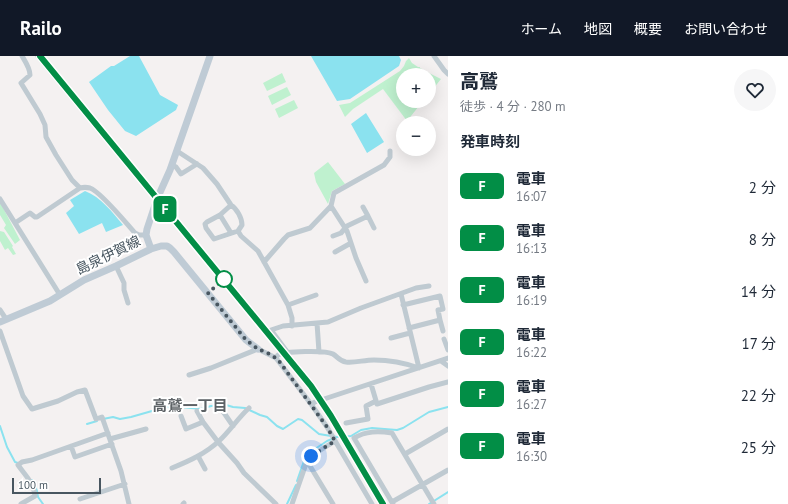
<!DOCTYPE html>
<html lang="ja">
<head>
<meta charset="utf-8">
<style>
	:root { --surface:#fff; --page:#f6f6f7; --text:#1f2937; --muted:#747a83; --accent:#111827 }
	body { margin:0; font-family:"PT Sans","Noto Sans JP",sans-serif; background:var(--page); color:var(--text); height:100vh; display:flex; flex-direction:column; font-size:15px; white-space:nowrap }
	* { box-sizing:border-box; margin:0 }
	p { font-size:13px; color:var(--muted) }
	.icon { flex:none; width:22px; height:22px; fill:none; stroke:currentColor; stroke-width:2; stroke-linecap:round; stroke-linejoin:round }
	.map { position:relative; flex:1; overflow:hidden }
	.panel { display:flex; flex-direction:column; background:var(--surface); width:340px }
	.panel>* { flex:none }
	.badge { padding:0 8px; border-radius:6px; font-size:14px; line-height:26px }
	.tools { position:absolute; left:396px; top:12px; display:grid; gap:8px }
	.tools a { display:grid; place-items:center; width:40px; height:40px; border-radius:50%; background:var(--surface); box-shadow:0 4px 16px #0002; font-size:20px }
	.scale { position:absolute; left:12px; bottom:10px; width:89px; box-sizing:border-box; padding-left:4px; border:2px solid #485660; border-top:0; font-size:11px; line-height:14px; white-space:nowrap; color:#485660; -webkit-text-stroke:3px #fff; paint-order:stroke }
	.you { position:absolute; width:20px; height:20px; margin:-10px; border:3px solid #fff; border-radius:50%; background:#1a73e8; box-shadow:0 0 0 6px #1a73e833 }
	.map>.badge { position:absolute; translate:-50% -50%; box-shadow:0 0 0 2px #fff }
	h2 { padding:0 12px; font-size:15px; line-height:36px }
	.round { display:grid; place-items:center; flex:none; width:42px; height:42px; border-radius:21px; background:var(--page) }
	.headline { display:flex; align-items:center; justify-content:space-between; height:68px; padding:0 12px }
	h1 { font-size:19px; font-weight:800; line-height:30px }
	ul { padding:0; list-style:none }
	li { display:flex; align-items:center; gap:12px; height:52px; padding:0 12px }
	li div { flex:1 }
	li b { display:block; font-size:15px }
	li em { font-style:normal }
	li .badge { min-width:44px; font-weight:700; text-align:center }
	header { display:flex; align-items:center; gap:24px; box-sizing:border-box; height:56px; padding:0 20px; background:var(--accent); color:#fff }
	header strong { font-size:19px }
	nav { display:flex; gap:22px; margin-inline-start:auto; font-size:14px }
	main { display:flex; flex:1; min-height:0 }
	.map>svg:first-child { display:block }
	.green { fill:#bff1cf }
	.water { fill:#8be2ef }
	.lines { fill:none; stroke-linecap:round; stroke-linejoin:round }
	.stream { stroke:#8be2ef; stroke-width:2 }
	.street { stroke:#bfcad1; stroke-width:5 }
	.secondary { stroke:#bfcbd5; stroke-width:7 }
	.rail { stroke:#b3b7bc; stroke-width:2 }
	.line-casing { stroke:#fff; stroke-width:9 }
	.line { stroke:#028e46; stroke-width:6 }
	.walk { stroke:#485660; stroke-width:4; stroke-dasharray:0 7.2 }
	.stop-dot { fill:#fff; stroke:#028e46; stroke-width:2 }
	.labels { text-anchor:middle; stroke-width:4; stroke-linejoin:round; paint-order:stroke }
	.street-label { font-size:14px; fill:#485660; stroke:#fff }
	.neighbourhood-label { font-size:15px; font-weight:bold; fill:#5d6266; stroke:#fff }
</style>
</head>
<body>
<header>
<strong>Railo</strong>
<nav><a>ホーム</a><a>地図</a><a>概要</a><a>お問い合わせ</a></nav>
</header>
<main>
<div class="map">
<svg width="448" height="448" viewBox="0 0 448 448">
	<rect width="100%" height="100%" fill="#f4f1f1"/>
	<path class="green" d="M409 2 412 7 418 11H420V12L427 16 441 23 429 38V19H403V45H423L407 65 383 33 353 53 345 61 339 49 350 47 400 15 404 10 406 5Z
		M282 17 286 26 267 35 263 27Z
		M287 31 291 39 272 49 268 40Z
		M294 44 298 52 279 62 275 53Z
		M328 106 345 128 332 135 328 148 316 126 314 117Z
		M0 146 20 184 15 188 4 172 6 169 0 159Z
		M0 175 4 176 13 190 12 191 16 198 13 199 8 192 5 194 0 185Z"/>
	<path class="water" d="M130 0H139L160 39 178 49 176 54 136 80 125 75 108 54 89 26 111 10H114Z
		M311 0H399L401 4 399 10 350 43 337 45Z
		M366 57 384 86 367 97 351 68Z
		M85 135C101 141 112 156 123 169L106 176 102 167 79 178 66 157 74 150 70 144Z"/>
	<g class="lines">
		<path class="stream" d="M103 363 113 361 120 363 131 361 152 355 160 350 174 352 181 351 201 353 211 350 226 349 233 351 245 352 260 359 267 361 277 370 283 373 298 363 302 364 319 378 337 381
			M87 368 97 365
			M0 370 7 391 15 406 18 407
			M32 424 37 435 38 441 43 448
			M297 425 305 402 309 397 327 385 337 381 351 380 361 374 372 372 397 374 403 372 429 356 448 351
			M287 448 296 429
			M429 448 448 436"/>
		<path class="street" d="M22 0C25 5 30 12 30 19L21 27 40 58 45 69 46 81 56 99 72 124 80 132
			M434 0 444 14 448 18
			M177 95 203 112 217 128 231 149C237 153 242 162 242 169L238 175 214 183 206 172 205 168 207 166 220 159 231 149
			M172 109 176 111 181 118 197 108
			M0 143 60 239
			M331 150 347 175 351 187 335 196
			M363 151 368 160
			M220 159 231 177
			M15 167 30 157 35 161H37L80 132C84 131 86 131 90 132 101 136 126 167 135 177L139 179H146
			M238 175 241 180 258 195 288 249 316 239
			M333 180 341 177 347 170 368 160 374 172
			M351 187 356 202 366 225
			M264 206 284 183 288 179 310 172 331 150 334 137 384 109 390 101V95
			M116 210 124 227V234L128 247
			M401 238 419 312
			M288 249 292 262V270
			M403 249 440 240 443 253 438 254 440 264 409 272
			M0 254 6 263
			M440 264 443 275
			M317 267 319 296
			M0 275 23 340 32 353 58 345 77 336 85 334 96 363 102 361 121 415 129 448
			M391 282 410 277
			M444 283 448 294
			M288 297 271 274 283 270 328 266 361 252 416 232 429 230
			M276 302C276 301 277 300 278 299 284 295 326 294 333 298 338 301 339 305 346 306 355 307 364 304 374 304 389 304 405 307 419 312
			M441 305 448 310
			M189 319 211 312 258 293 276 302 311 348 327 371 372 448
			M371 328 377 348 429 331 448 326
			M311 348 315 346 448 302
			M220 351 233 370
			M197 355 203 366 218 386 237 407 244 417 276 448
			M181 360 186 373 203 366
			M346 367 368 363 366 350 376 345
			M110 383 146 373
			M71 390 75 401 112 388
			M405 398 448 373
			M198 400 205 413
			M307 405 333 448
			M172 412C189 405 205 398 219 385 230 375 238 362 249 352
			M80 443 125 428
			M392 446 448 414
			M21 448 35 440C34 427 25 419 18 409L22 406 32 404 108 377
			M183 448 184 447
			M292 448 307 405 311 400 335 385
			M393 448 354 382C366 375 378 375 392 377L434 448"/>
		<path class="secondary" d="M151 193 146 179 147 173 157 143 170 114 210 0
			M0 266 50 245 84 224 116 210 151 193 161 190H167L170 192 174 196 246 284 258 293"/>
		<path class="rail" d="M36 0 309 332 329 362 380 448"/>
	</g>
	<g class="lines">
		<defs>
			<path id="line" d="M40 0 311 330 331 360 383 448"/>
		</defs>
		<use href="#line" class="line-casing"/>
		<use href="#line" class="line"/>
		<path class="walk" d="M224 223 208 237 246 284 258 293 272 299 279 305 327 371 335 385 311 400"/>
	</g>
	<circle class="stop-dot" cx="224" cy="223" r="8"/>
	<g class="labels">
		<g class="street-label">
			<text transform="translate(108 199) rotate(-26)" y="5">島泉伊賀線</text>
		</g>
		<g class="neighbourhood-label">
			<text x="190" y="355">高鷲一丁目</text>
		</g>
	</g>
</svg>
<div class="tools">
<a>+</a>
<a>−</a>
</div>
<div class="scale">100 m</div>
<div class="you" style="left:311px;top:400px"></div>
<b class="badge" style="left:165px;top:153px;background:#028e46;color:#fff">F</b>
</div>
<section class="panel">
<div class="headline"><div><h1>高鷲</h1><p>徒歩 · 4 分 · 280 m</p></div><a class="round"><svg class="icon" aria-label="heart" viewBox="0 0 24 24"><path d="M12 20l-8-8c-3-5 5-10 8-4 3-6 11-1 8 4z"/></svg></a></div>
<h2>発車時刻</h2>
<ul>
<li><span class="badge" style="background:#028e46;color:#fff">F</span><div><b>電車</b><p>16:07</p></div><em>2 分</em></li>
<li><span class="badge" style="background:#028e46;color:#fff">F</span><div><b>電車</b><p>16:13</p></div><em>8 分</em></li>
<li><span class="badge" style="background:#028e46;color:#fff">F</span><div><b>電車</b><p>16:19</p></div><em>14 分</em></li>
<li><span class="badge" style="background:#028e46;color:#fff">F</span><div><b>電車</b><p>16:22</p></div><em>17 分</em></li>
<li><span class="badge" style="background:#028e46;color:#fff">F</span><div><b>電車</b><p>16:27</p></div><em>22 分</em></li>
<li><span class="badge" style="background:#028e46;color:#fff">F</span><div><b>電車</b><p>16:30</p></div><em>25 分</em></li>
</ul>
</section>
</main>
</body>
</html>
